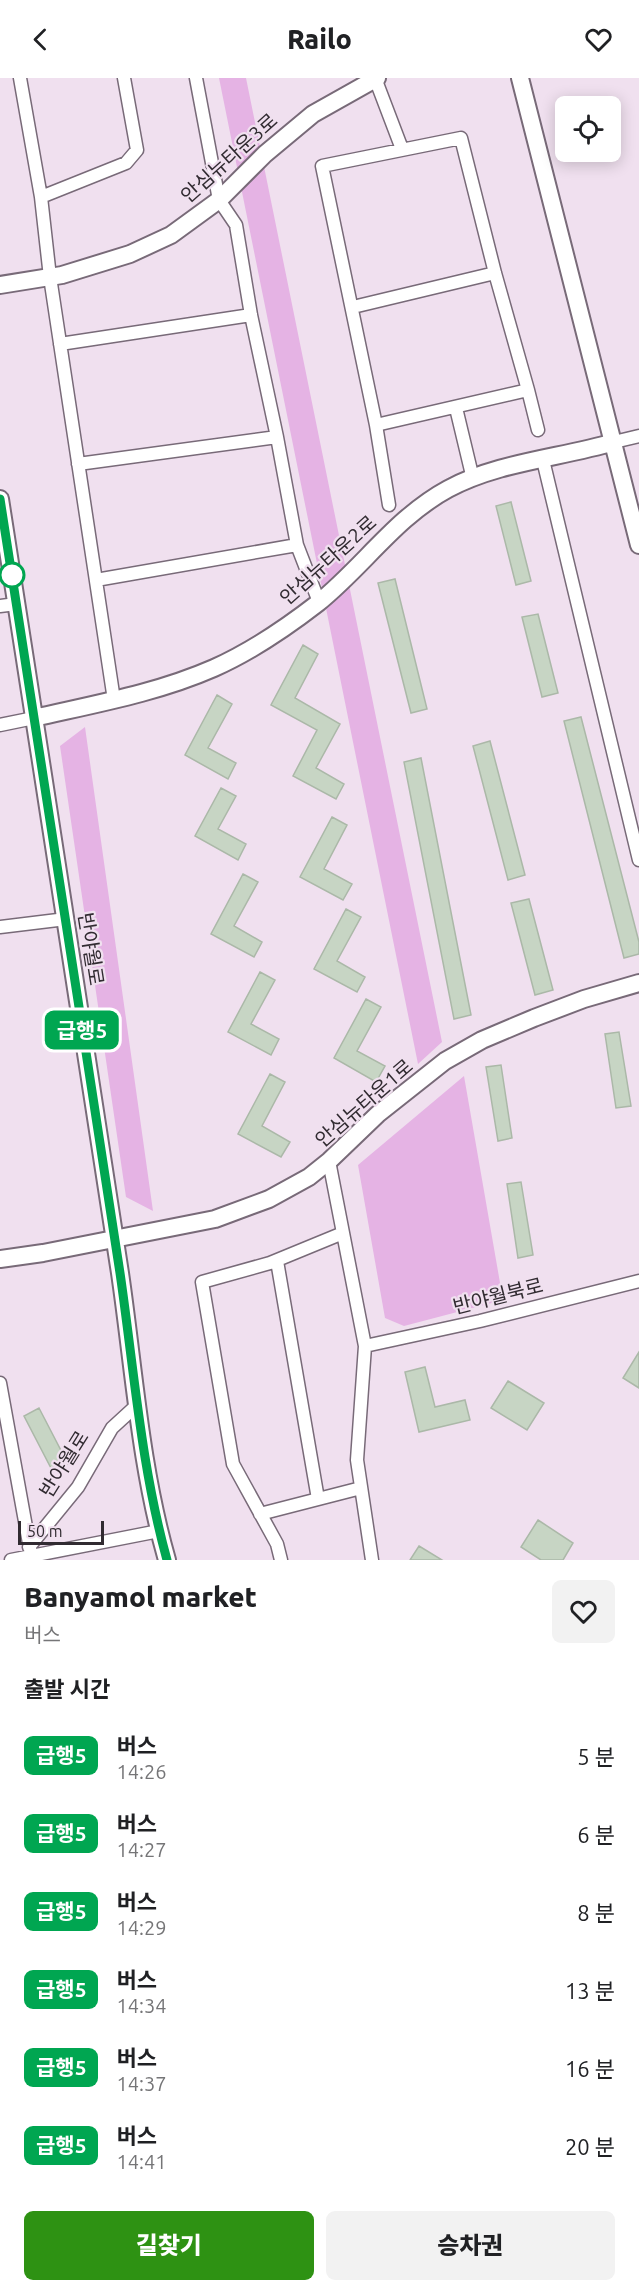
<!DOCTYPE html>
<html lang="ko">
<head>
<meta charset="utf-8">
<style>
	:root { --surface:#fff; --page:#f2f2f2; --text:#202124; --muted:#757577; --accent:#2e9213 }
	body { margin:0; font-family:Ubuntu,"Noto Sans KR",sans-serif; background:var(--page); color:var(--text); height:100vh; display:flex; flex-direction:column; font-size:22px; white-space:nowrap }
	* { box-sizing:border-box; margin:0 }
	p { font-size:20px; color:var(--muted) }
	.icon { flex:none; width:33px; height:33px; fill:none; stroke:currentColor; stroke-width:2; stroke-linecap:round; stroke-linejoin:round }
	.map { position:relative; height:1482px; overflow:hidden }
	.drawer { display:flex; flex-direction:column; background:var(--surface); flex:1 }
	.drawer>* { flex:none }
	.badge { padding:0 12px; border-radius:9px; font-size:21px; line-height:39px }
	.tools { position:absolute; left:555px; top:18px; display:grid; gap:12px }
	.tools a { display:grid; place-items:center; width:66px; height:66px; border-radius:9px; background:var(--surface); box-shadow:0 3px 15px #0003; font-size:30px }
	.scale { position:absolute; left:18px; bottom:15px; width:86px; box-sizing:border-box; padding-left:6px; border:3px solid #312b31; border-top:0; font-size:16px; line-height:21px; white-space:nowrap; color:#312b31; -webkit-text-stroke:4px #f0e0ef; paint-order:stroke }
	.map>.badge { position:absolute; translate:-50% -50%; box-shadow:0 0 0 3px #fff }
	h2 { padding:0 24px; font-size:22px; line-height:54px }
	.round { display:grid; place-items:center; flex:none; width:63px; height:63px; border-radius:9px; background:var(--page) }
	.headline { display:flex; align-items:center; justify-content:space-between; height:102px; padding:0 24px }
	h1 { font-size:28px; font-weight:800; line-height:45px }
	.action { display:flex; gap:12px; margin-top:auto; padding:12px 24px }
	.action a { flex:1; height:69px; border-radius:9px; background:var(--accent); color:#fff; font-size:24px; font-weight:800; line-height:69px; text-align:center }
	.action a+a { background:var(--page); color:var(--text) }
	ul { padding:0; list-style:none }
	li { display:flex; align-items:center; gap:18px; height:78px; padding:0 24px }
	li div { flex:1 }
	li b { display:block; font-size:22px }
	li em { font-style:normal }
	li .badge { min-width:66px; font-weight:700; text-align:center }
	header { display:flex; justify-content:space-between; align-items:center; height:78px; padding:0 24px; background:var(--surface); font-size:27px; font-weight:800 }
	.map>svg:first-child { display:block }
	.green { fill:#e5b3e4 }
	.building { fill:#c7d5c4; stroke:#abb8a8; stroke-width:1.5 }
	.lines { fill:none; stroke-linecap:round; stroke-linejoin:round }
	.street-casing { stroke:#786a78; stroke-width:15 }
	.secondary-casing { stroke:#786a78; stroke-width:20 }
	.street { stroke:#fff; stroke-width:12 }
	.secondary { stroke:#fff; stroke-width:16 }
	.line-casing { stroke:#fff; stroke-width:14 }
	.line { stroke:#00a651; stroke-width:9 }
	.stop-dot { fill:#fff; stroke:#00a651; stroke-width:3 }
	.labels { text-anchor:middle; stroke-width:4.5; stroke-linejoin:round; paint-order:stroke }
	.street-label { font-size:20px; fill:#312b31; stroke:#f0e0ef }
</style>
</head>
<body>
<header><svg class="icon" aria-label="back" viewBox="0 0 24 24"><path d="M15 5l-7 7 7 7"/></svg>Railo<svg class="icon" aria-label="heart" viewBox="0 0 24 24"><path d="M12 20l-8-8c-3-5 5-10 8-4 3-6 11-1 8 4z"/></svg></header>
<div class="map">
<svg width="639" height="1482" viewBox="0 0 639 1482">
	<rect width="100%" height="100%" fill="#f0e0ef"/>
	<path class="green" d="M219 0H246L442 964 418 986Z
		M85 649 153 1133 126 1119 60 668Z
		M464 998 503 1222 404 1248 385 1240 358 1087Z"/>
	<path class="building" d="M511 424 531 503 516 507 496 428Z
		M395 501 427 631 411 635 378 505Z
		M538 536 558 615 542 619 522 539Z
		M303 567 318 576 295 620 340 646 316 690 344 706 336 721 293 698 317 652 271 627Z
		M217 617 232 626 208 670 236 685 228 701 185 677Z
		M581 639 639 864V876L624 880 564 643Z
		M490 663 525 797 508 802 473 668Z
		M421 680 471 937 454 941 404 684Z
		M221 710 236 718 218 751 246 766 238 782 195 758Z
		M332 739 347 747 324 791 352 806 343 822 300 799Z
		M243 796 258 804 234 848 262 864 254 879 211 856Z
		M529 821 553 912 535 917 511 825Z
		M346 831 361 839 337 883 365 899 357 914 314 891Z
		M260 894 275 902 251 946 279 961 271 977 228 954Z
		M366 921 381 929 357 973 385 988 376 1004 334 980Z
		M619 954 631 1028 616 1030 605 956Z
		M501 987 512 1060 498 1063 486 989Z
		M270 996 285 1004 262 1048 290 1064 281 1079 238 1056Z
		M521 1104 533 1177 518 1180 507 1106Z
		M639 1274V1310L623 1300Z
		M425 1289 435 1329 465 1322 470 1342 419 1354 405 1294Z
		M508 1303 544 1325 527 1352 491 1330Z
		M39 1330 68 1386 53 1394 24 1338Z
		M538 1442 573 1465 563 1482H541L521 1469Z
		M419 1468 442 1482H410Z"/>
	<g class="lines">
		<defs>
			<path id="street" d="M20 0 41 119 50 199 114 622
				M196 0 219 122 236 147 251 237 277 359 297 467 319 524
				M375 0 402 71
				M461 60 495 195 528 312 376 347 322 88Z
				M41 119 126 85 137 72 124 0
				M353 229 495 195
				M60 266 251 237
				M528 312 538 352
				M456 330 473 401
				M376 347 389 427
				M614 364 639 358
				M543 382 639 782
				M78 386 277 359
				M96 502 297 467
				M0 528 16 526
				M0 647 34 640
				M0 849 66 841
				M329 1083 365 1268 357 1382 372 1482
				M277 1183 318 1421
				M365 1268 480 1243 639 1203
				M0 1305 32 1482
				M260 1436 361 1410
				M29 1469 78 1409 112 1350 136 1328
				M11 1482 159 1453
				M281 1482 277 1466 233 1386 202 1204 270 1185 343 1155"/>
			<path id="secondary" d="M520 0 639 467
				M0 207 62 197 130 176 171 157 219 122 265 76 313 36 377 0
				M0 421C40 679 81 937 120 1195 134 1291 140 1388 167 1482
				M34 640C95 626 157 615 214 590 250 574 287 549 318 525 363 489 396 439 448 411 498 384 560 380 614 364
				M0 1181 43 1175 215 1141 269 1121 309 1099 329 1083 378 1036 445 983 482 962 534 940 584 921 639 905"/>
		</defs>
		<use href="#street" class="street-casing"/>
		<use href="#secondary" class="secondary-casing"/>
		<use href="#street" class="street"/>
		<use href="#secondary" class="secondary"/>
	</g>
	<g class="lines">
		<defs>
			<path id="line" d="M0 421C41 678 80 937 120 1195 134 1291 141 1388 167 1482"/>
		</defs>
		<use href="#line" class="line-casing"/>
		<use href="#line" class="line"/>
	</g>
	<circle class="stop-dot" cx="12" cy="497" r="12"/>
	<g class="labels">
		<g class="street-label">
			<text transform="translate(229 80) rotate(-42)" y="7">안심뉴타운3로</text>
			<text transform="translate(328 482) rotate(-42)" y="7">안심뉴타운2로</text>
			<text transform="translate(91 871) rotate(81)" y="7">반야월로</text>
			<text transform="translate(364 1025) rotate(-41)" y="7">안심뉴타운1로</text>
			<text transform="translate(498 1218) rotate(-14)" y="7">반야월북로</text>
			<text transform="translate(64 1386) rotate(-58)" y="7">반야월로</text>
		</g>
	</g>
</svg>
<div class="tools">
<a><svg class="icon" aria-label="locate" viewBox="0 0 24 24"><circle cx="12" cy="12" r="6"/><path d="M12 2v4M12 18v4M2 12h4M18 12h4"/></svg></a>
</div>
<div class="scale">50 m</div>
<b class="badge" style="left:82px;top:952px;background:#00a651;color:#fff">급행5</b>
</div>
<section class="drawer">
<div class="headline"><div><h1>Banyamol market</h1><p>버스</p></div><a class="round"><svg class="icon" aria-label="heart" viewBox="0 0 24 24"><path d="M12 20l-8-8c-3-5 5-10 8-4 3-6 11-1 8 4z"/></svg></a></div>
<h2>출발 시간</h2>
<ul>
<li><span class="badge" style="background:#00a651;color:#fff">급행5</span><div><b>버스</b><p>14:26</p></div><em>5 분</em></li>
<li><span class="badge" style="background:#00a651;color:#fff">급행5</span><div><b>버스</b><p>14:27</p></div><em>6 분</em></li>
<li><span class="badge" style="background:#00a651;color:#fff">급행5</span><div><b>버스</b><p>14:29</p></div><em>8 분</em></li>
<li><span class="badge" style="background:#00a651;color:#fff">급행5</span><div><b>버스</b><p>14:34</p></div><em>13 분</em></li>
<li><span class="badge" style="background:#00a651;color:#fff">급행5</span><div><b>버스</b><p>14:37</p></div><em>16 분</em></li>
<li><span class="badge" style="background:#00a651;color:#fff">급행5</span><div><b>버스</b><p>14:41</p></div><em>20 분</em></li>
</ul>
<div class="action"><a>길찾기</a><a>승차권</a></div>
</section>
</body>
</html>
